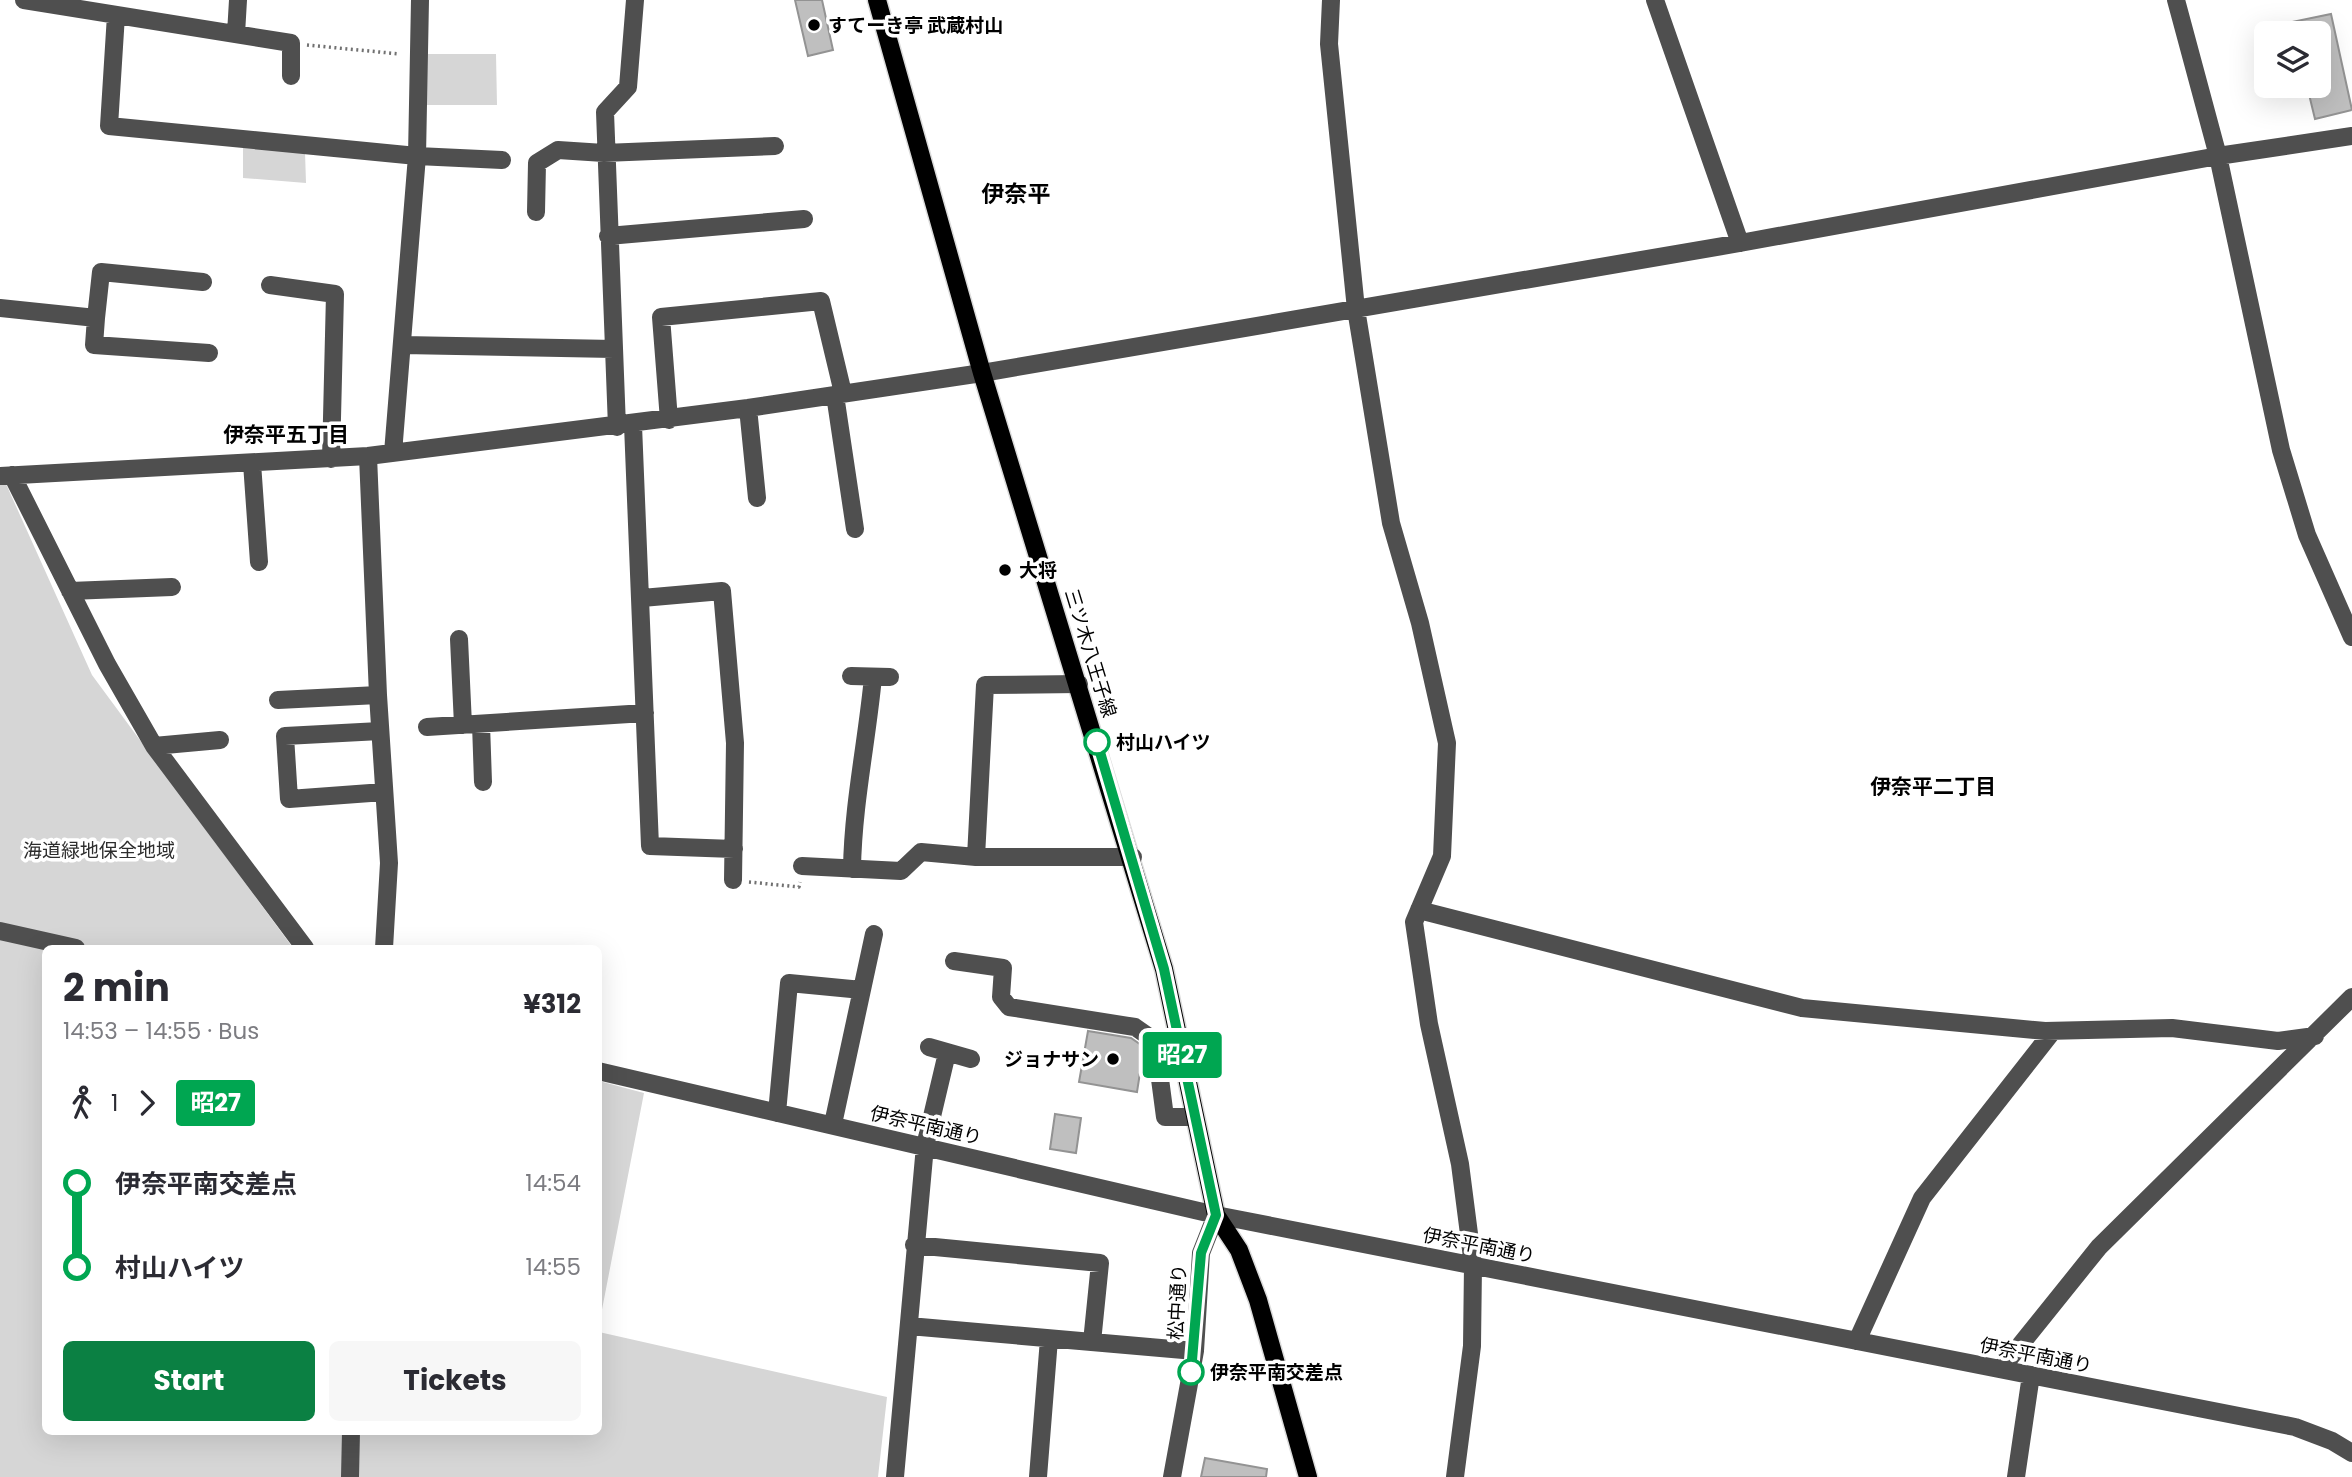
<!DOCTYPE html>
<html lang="en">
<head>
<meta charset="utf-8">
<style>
	:root { --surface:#fff; --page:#f7f7f7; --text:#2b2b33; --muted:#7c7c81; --accent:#0b8043 }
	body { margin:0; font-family:Poppins,"Noto Sans JP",sans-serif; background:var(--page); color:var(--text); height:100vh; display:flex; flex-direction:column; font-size:26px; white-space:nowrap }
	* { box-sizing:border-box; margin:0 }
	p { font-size:23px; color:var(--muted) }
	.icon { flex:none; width:38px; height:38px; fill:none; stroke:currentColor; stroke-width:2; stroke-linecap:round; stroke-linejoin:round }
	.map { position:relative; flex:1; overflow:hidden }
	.side { position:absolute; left:42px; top:945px; width:560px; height:490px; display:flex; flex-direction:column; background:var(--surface); border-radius:10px; box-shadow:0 7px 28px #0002 }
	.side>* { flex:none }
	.badge { padding:0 14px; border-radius:5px; font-size:24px; line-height:46px }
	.buttons { position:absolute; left:2254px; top:21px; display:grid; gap:14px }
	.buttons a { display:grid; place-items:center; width:77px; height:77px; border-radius:10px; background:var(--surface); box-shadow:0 7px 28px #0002; font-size:35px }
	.map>.badge { position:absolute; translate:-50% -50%; box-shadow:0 0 0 4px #fff }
	.legs { display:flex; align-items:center; gap:10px; height:77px; padding:0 21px; font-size:23px }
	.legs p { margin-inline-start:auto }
	.headline { display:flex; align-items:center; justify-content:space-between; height:119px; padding:0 21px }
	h1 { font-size:38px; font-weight:700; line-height:52px }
	.primary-button { display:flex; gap:14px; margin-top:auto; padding:14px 21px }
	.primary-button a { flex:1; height:80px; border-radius:10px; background:var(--accent); color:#fff; font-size:28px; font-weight:700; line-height:80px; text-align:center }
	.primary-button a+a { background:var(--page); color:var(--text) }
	ul { padding:0 21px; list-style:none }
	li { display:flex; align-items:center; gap:24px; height:84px; font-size:26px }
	li i { display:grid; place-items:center; width:10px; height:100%; margin:0 9px; background:currentColor }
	li i::after { content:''; width:18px; height:18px; margin:-9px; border:5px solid; border-radius:50%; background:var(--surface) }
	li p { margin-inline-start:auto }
	li:first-child i { background:linear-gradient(#0000 50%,currentColor 0) }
	li:last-child i { background:linear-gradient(currentColor 50%,#0000 0) }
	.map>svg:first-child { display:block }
	.green { fill:#d6d6d6 }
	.building { fill:#bfbfbf; stroke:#939393; stroke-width:2 }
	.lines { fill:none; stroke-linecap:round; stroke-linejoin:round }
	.major-casing { stroke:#dbdbdb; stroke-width:21 }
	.path { stroke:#717171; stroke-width:3.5; stroke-dasharray:2 3.5; stroke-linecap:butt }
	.minor { stroke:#4f4f4f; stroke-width:18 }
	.major { stroke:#000; stroke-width:18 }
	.line-1-casing { stroke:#fff; stroke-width:16 }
	.line-1 { stroke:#00a651; stroke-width:10 }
	.poi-dot { fill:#000; stroke:#fff; stroke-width:2.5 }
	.stop-1-dot { fill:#fff; stroke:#00a651; stroke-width:3.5 }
	.labels { text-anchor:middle; stroke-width:7; stroke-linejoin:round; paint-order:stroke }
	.poi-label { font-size:19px; font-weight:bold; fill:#000; stroke:#fff; text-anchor:start }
	.street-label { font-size:19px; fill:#000; stroke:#fff }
	.stop-label { font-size:19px; font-weight:bold; fill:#000; stroke:#fff; text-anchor:start }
	.park-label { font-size:19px; fill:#2d2d2d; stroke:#fff }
	.neighbourhood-label { font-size:21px; font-weight:bold; fill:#000; stroke:#fff }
	.quarter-label { font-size:23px; font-weight:bold; fill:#000; stroke:#fff }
</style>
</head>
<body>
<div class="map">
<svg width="2352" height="1477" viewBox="0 0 2352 1477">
	<rect width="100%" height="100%" fill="#fff"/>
	<path class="green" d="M426 54H496L497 105H427Z
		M243 146 305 152 306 183 243 178Z
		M0 484H6L92 675 293 948H46V1432H598L599 1332 887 1397 878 1477H0Z
		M599 1081 644 1093 599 1325 598 1081Z"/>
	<path class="building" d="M795 0H822L833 50 808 56Z
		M2331 14 2352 110 2315 119 2307 86H2319V33H2274L2273 26Z
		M1088 1031 1131 1038 1144 1047 1137 1092 1079 1082Z
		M1055 1114 1081 1118 1076 1153 1050 1149Z
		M1205 1458 1267 1469 1266 1477H1201Z"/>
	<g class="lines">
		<defs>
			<path id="major" d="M877 0 982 373 1164 969 1216 1215 1239 1250 1258 1300 1308 1477"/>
		</defs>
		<use href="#major" class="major-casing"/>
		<path class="path" d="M307 45 400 54
			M749 882 799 887 800 882"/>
		<path class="minor" d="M24 0 291 43V76
			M1331 0 1329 44 1356 309 1391 523 1420 623 1447 743 1442 856 1414 922 1429 1024 1460 1164 1473 1265 1472 1346 1455 1477
			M1655 0 1740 243
			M2176 0 2218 156 2281 450 2307 535 2352 637
			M116 15 109 126 417 156 502 160
			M236 34 238 0
			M536 212 537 163 558 150 604 153 775 146
			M608 236 804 219
			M270 285 335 294 331 459
			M0 308 96 318 94 345 209 353
			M96 318 101 272 203 282
			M403 345 614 349
			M835 395 855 529
			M748 408 757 498
			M669 420 661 317 821 301 843 393
			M633 425 650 846 734 849
			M617 427 605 112 628 87 635 0
			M393 453 417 156 420 0
			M368 456 378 695 389 863 384 948
			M252 463 259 562
			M12 475 107 664 154 746 305 948
			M0 476 368 456 748 408 982 373 1740 243 2218 156 2352 136
			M70 591 172 587
			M642 598 722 591 735 743 733 880
			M459 639 463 725
			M851 676 890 677
			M278 700 378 695
			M481 724 483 782
			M427 727 645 713
			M380 731 285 736 289 799 384 792
			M154 746 220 740
			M976 857 985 685 1079 684
			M802 866 901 871 921 852 976 857H1133
			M852 869C853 804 867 741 873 677
			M1419 910 1802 1008 2045 1031 2172 1028 2278 1041 2315 1036
			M0 931 76 948
			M954 961 1003 968 1001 997 1009 1007 1135 1027 1155 1041 1165 1117H1193
			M929 1047 971 1059
			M598 1071 1216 1215 2295 1427 2332 1441 2352 1453
			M777 1113 789 983 862 990
			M833 1124 874 934
			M914 1245 1100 1263 1092 1342
			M909 1326 1195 1351
			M1857 1341 1922 1198 2053 1031
			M2001 1369 2099 1247 2352 997
			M350 1477 351 1432
			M895 1477 925 1146 947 1053
			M1038 1477 1049 1339
			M1172 1477 1195 1351 1201 1253 1216 1215
			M2016 1477 2031 1375"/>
		<use href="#major" class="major"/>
	</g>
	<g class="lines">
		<defs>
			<path id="line-1" d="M1097 742 1164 969 1216 1215 1201 1253 1191 1372"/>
		</defs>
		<use href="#line-1" class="line-1-casing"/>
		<use href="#line-1" class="line-1"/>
	</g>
	<g class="poi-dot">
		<circle cx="814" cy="25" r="7"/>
		<circle cx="1005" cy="570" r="7"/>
		<circle cx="1113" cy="1059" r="7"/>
	</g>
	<g class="stop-1-dot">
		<circle cx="1097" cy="742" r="12"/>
		<circle cx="1191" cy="1372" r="12"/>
	</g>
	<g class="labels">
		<g class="poi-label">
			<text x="828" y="32">すてーき亭 武蔵村山</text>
			<text x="1019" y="577">大将</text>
			<text x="1099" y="1066" text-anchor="end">ジョナサン</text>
		</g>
		<g class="street-label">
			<text transform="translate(1091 653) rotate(73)" y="7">三ツ木八王子線</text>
			<text transform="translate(926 1125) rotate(13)" y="7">伊奈平南通り</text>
			<text transform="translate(1479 1245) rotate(11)" y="7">伊奈平南通り</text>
			<text transform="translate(1177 1302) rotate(-87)" y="7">松中通り</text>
			<text transform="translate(2036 1355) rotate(11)" y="7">伊奈平南通り</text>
		</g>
		<g class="stop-label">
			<text x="1116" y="749">村山ハイツ</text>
			<text x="1210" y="1379">伊奈平南交差点</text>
		</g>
		<g class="park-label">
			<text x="99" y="857">海道緑地保全地域</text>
		</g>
		<g class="neighbourhood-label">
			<text x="286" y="442">伊奈平五丁目</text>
			<text x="1933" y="794">伊奈平二丁目</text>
		</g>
		<g class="quarter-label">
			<text x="1016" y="202">伊奈平</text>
		</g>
	</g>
</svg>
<div class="buttons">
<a><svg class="icon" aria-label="layers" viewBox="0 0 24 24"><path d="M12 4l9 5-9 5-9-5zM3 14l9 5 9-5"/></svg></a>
</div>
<b class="badge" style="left:1182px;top:1055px;background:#00a651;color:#fff">昭27</b>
<section class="side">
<div class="headline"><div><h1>2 min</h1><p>14:53 – 14:55 · Bus</p></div><b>¥312</b></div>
<div class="legs"><svg class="icon" aria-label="walk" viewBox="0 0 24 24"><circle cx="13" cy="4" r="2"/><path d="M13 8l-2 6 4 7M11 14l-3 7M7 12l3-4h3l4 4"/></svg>1<svg class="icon" aria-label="forward" viewBox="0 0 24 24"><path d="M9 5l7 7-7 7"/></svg><b class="badge" style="background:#00a651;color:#fff">昭27</b></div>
<ul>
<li><i style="color:#00a651"></i><b>伊奈平南交差点</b><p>14:54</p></li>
<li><i style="color:#00a651"></i><b>村山ハイツ</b><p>14:55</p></li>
</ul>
<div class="primary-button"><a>Start</a><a>Tickets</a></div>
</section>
</div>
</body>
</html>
